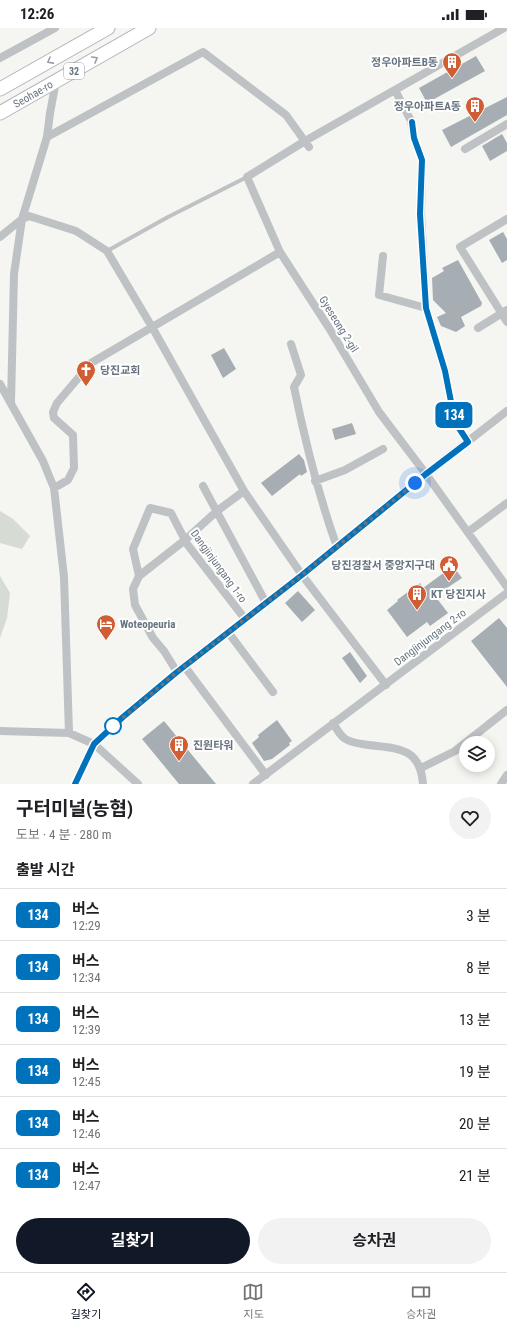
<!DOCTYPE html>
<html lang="ko">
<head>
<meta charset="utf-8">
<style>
	:root { --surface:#fff; --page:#f2f2f2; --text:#202124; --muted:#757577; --line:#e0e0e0; --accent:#111827 }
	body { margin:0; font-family:"Roboto Condensed","Noto Sans KR",sans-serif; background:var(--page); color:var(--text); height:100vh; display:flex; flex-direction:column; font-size:15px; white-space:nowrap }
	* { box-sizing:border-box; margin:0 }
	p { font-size:13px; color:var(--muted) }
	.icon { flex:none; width:22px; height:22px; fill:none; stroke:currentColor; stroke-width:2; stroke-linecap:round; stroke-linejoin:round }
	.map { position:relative; height:756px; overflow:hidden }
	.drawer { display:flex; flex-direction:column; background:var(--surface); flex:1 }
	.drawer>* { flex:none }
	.badge { padding:0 8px; border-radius:6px; font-size:14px; line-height:26px }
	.buttons { position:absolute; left:459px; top:708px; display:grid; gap:8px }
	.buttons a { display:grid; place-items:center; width:36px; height:36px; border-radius:50%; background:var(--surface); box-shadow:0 2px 10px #0003; font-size:20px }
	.you { position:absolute; width:20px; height:20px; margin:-10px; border:3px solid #fff; border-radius:50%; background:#1a73e8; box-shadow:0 0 0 6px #1a73e833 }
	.map>.badge { position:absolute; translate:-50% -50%; box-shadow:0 0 0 2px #fff }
	h2 { padding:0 16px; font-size:15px; line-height:36px }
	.round { display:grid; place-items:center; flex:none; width:42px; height:42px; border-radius:21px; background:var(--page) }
	.overview { display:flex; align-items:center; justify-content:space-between; height:68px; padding:0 16px }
	h1 { font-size:19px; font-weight:700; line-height:30px }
	.action { display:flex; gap:8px; margin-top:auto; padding:8px 16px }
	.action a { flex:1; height:46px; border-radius:24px; background:var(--accent); color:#fff; font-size:16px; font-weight:700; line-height:46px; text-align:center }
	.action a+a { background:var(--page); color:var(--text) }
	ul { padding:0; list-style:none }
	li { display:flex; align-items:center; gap:12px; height:52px; padding:0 16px; border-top:1px solid var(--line) }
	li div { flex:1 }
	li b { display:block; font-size:15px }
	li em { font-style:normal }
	li .badge { min-width:44px; font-weight:700; text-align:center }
	.status { display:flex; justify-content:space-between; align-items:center; height:28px; padding:0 20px; background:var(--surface); direction:ltr }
	.status svg { height:11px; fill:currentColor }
	.tab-bar { display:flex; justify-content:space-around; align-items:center; height:56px; border-top:1px solid var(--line); background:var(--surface); font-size:11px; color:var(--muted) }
	.tab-bar a { display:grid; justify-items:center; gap:2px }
	.tab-bar .active { color:var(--accent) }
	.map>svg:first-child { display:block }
	.green { fill:#d6dbd3 }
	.building { fill:#a7aeb3 }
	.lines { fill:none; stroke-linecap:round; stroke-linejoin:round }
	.primary-casing { stroke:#b2b6b9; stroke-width:15 }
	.service { stroke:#bec2c5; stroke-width:4 }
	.minor { stroke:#bec2c5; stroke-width:8 }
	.primary { stroke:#fff; stroke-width:13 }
	.oneway { stroke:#959ea5 }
	.line-casing { stroke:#fff; stroke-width:9 }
	.line { stroke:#0072bc; stroke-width:6 }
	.walk { stroke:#67747f; stroke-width:4; stroke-dasharray:0 7.2 }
	.stop-dot { fill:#fff; stroke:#0072bc; stroke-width:2 }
	.labels { text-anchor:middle; stroke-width:4; stroke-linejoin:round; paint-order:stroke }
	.shield { fill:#fff; stroke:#959ea5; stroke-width:1 }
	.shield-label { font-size:10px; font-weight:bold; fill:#67747f }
	.poi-label { font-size:11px; font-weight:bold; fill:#67747f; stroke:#fff; text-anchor:start }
	.street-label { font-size:11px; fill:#67747f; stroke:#fff }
</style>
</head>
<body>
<div class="status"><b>12:26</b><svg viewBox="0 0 49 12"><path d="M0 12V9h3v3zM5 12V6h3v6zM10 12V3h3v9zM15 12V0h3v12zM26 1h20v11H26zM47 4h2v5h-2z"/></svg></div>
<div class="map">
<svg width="507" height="756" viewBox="0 0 507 756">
	<rect width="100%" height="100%" fill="#f5f5f1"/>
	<path class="green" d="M0 483 13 491 30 508 22 521 0 515Z
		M0 548 10 565 7 590 0 610Z"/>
	<path class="building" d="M476 28 485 43 427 75 419 60Z
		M507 69V87L451 119 442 102Z
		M502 106 507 115V123L490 133 482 118Z
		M503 204 507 211V232L502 235 489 212Z
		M458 232 482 275 481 278 461 289 465 298 456 304 441 298 437 289 446 285 433 272 432 250 444 243 442 240Z
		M224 320 236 341 223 350 211 327Z
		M352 395 356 406 335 412 332 401Z
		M299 426 304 432 307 444 301 448 300 446 272 468 261 455Z
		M453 538 462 550 435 568 448 585 430 598 427 594 407 609 387 582 398 573 397 572 420 555 423 560Z
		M298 563 315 582 302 594 285 575Z
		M499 590 507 600V659L471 613Z
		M350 624 367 648 360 655 342 630Z
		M277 692 292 713 289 715 290 717 272 731 264 733 252 715 259 709 258 707Z
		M164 693 216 756H179L142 711Z"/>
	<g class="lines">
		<defs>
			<path id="primary" d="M0 61 108 0
				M0 85 149 0"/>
		</defs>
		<use href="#primary" class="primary-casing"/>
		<path class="service" d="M107 223 168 189 247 149"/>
		<path class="minor" d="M504 0 305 113 247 149 280 224 329 300 379 384 426 446 507 559
			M0 30 55 0
			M395 62 411 93 414 110 422 132 421 186 426 280
			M47 109 203 24 286 87 309 119
			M465 121 507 96
			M507 191 460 219 507 294
			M0 209 22 191 29 188 76 203 107 223 152 299 244 463 302 547 386 657
			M383 228 379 267 426 280 445 343 455 394 468 414
			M478 300 507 282
			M291 316 301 347 294 359C305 413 318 466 337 519
			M0 356 43 433 54 460 68 452 74 440 73 407 54 390 53 384 57 375 91 335 280 224
			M11 374 14 246 22 191 47 109 50 85 56 53
			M315 453 345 442 383 421
			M203 458 266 575
			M468 504 507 475
			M139 548 185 512 217 483 244 463
			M228 604 273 664
			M185 639 266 747
			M177 644 164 623 153 610 135 577 133 561 139 548 133 521 150 480 171 485 187 516 245 591
			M333 695C336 700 340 707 344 710 349 714 356 715 362 716 393 721 420 716 423 756
			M0 703 69 705 64 549 54 460
			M69 705 94 716 138 756
			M421 740 455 723 507 682
			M75 756 94 716 123 689 177 644 302 547 426 446 507 383
			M253 756 507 565
			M501 756 507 747"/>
		<use href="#primary" class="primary"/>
	</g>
	<defs><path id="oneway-chevron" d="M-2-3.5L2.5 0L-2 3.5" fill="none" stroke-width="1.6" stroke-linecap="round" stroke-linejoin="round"/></defs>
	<g class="oneway">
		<use href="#oneway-chevron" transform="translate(95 31) rotate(-30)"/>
		<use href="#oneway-chevron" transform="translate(50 33) rotate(151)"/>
	</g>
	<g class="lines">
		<defs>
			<path id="line" d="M75 756 94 716 123 689 177 644 302 547 426 446 468 414 455 394 445 343 426 280 420 186 422 132 414 110 412 94"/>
		</defs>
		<use href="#line" class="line-casing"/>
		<use href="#line" class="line"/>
		<path class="walk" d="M113 698 177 644 302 547 415 455"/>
	</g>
	<defs>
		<symbol id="building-pin" viewBox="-11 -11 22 30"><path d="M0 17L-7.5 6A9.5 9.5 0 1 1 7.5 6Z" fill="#d15d35" stroke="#fff"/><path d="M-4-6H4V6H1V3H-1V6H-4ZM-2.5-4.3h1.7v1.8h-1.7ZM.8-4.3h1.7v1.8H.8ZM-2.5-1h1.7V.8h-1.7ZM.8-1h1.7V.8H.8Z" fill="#fff"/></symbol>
		<symbol id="church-pin" viewBox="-11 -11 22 30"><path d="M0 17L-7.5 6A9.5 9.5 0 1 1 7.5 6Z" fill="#d15d35" stroke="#fff"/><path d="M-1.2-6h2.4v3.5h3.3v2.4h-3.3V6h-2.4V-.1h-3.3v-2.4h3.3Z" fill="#fff"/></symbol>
		<symbol id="civic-pin" viewBox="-11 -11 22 30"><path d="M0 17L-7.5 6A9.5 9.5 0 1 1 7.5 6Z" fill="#d15d35" stroke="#fff"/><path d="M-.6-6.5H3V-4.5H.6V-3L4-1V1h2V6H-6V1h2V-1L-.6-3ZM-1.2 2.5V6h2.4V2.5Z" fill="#fff"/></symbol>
		<symbol id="hotel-pin" viewBox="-11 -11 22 30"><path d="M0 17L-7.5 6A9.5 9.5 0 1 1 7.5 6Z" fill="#d15d35" stroke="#fff"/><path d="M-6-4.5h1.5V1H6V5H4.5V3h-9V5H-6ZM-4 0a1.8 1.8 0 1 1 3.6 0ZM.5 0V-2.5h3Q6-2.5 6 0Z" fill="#fff"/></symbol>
	</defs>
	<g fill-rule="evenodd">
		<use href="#building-pin" x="441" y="23" width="22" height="30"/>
		<use href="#building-pin" x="464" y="67" width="22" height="30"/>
		<use href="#church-pin" x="75" y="331" width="22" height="30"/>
		<use href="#civic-pin" x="438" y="526" width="22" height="30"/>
		<use href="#building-pin" x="406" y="555" width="22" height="30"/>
		<use href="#hotel-pin" x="95" y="585" width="22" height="30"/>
		<use href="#building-pin" x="168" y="706" width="22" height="30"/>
	</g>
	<circle class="stop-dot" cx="113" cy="698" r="8"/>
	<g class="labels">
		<rect class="shield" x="64" y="35" width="20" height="16" rx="3"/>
		<g class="shield-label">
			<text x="74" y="47">32</text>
		</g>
		<g class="poi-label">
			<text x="438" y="38" text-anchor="end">정우아파트B동</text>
			<text x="461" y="82" text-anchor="end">정우아파트A동</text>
			<text x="100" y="346">당진교회</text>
			<text x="435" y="541" text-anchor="end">당진경찰서 중앙지구대</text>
			<text x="431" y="570">KT 당진지사</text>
			<text x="120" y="600">Woteopeuria</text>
			<text x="193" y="721">진원타워</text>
		</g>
		<g class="street-label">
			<text transform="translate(33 66) rotate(-30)" y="4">Seohae-ro</text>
			<text transform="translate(339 296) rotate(58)" y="4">Gyeseong 2-gil</text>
			<text transform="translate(219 538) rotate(54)" y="4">Dangjinjungang 1-ro</text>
			<text transform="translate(430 609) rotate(-37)" y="4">Dangjinjungang 2-ro</text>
		</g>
	</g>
</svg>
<div class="buttons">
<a><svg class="icon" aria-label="layers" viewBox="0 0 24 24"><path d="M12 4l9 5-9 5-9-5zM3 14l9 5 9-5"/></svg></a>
</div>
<div class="you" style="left:415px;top:455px"></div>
<b class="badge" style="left:454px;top:387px;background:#0072bc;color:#fff">134</b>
</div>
<section class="drawer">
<div class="overview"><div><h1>구터미널(농협)</h1><p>도보 · 4 분 · 280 m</p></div><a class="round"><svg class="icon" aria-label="heart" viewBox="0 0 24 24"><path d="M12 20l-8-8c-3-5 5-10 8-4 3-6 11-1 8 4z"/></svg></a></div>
<h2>출발 시간</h2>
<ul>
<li><span class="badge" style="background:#0072bc;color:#fff">134</span><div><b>버스</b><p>12:29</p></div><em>3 분</em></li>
<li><span class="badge" style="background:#0072bc;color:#fff">134</span><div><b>버스</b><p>12:34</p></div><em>8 분</em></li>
<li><span class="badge" style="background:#0072bc;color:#fff">134</span><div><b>버스</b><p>12:39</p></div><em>13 분</em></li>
<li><span class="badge" style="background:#0072bc;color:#fff">134</span><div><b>버스</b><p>12:45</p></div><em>19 분</em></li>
<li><span class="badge" style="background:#0072bc;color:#fff">134</span><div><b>버스</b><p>12:46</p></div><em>20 분</em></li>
<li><span class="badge" style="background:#0072bc;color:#fff">134</span><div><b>버스</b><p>12:47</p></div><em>21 분</em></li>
</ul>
<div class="action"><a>길찾기</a><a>승차권</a></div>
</section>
<nav class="tab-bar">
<a class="active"><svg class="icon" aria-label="directions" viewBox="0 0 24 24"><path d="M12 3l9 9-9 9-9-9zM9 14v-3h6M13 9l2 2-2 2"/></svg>길찾기</a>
<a><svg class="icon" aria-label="map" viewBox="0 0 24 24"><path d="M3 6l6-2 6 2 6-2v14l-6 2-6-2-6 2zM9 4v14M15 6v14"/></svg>지도</a>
<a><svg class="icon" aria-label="tickets" viewBox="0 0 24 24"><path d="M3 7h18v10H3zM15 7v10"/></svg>승차권</a>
</nav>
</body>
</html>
